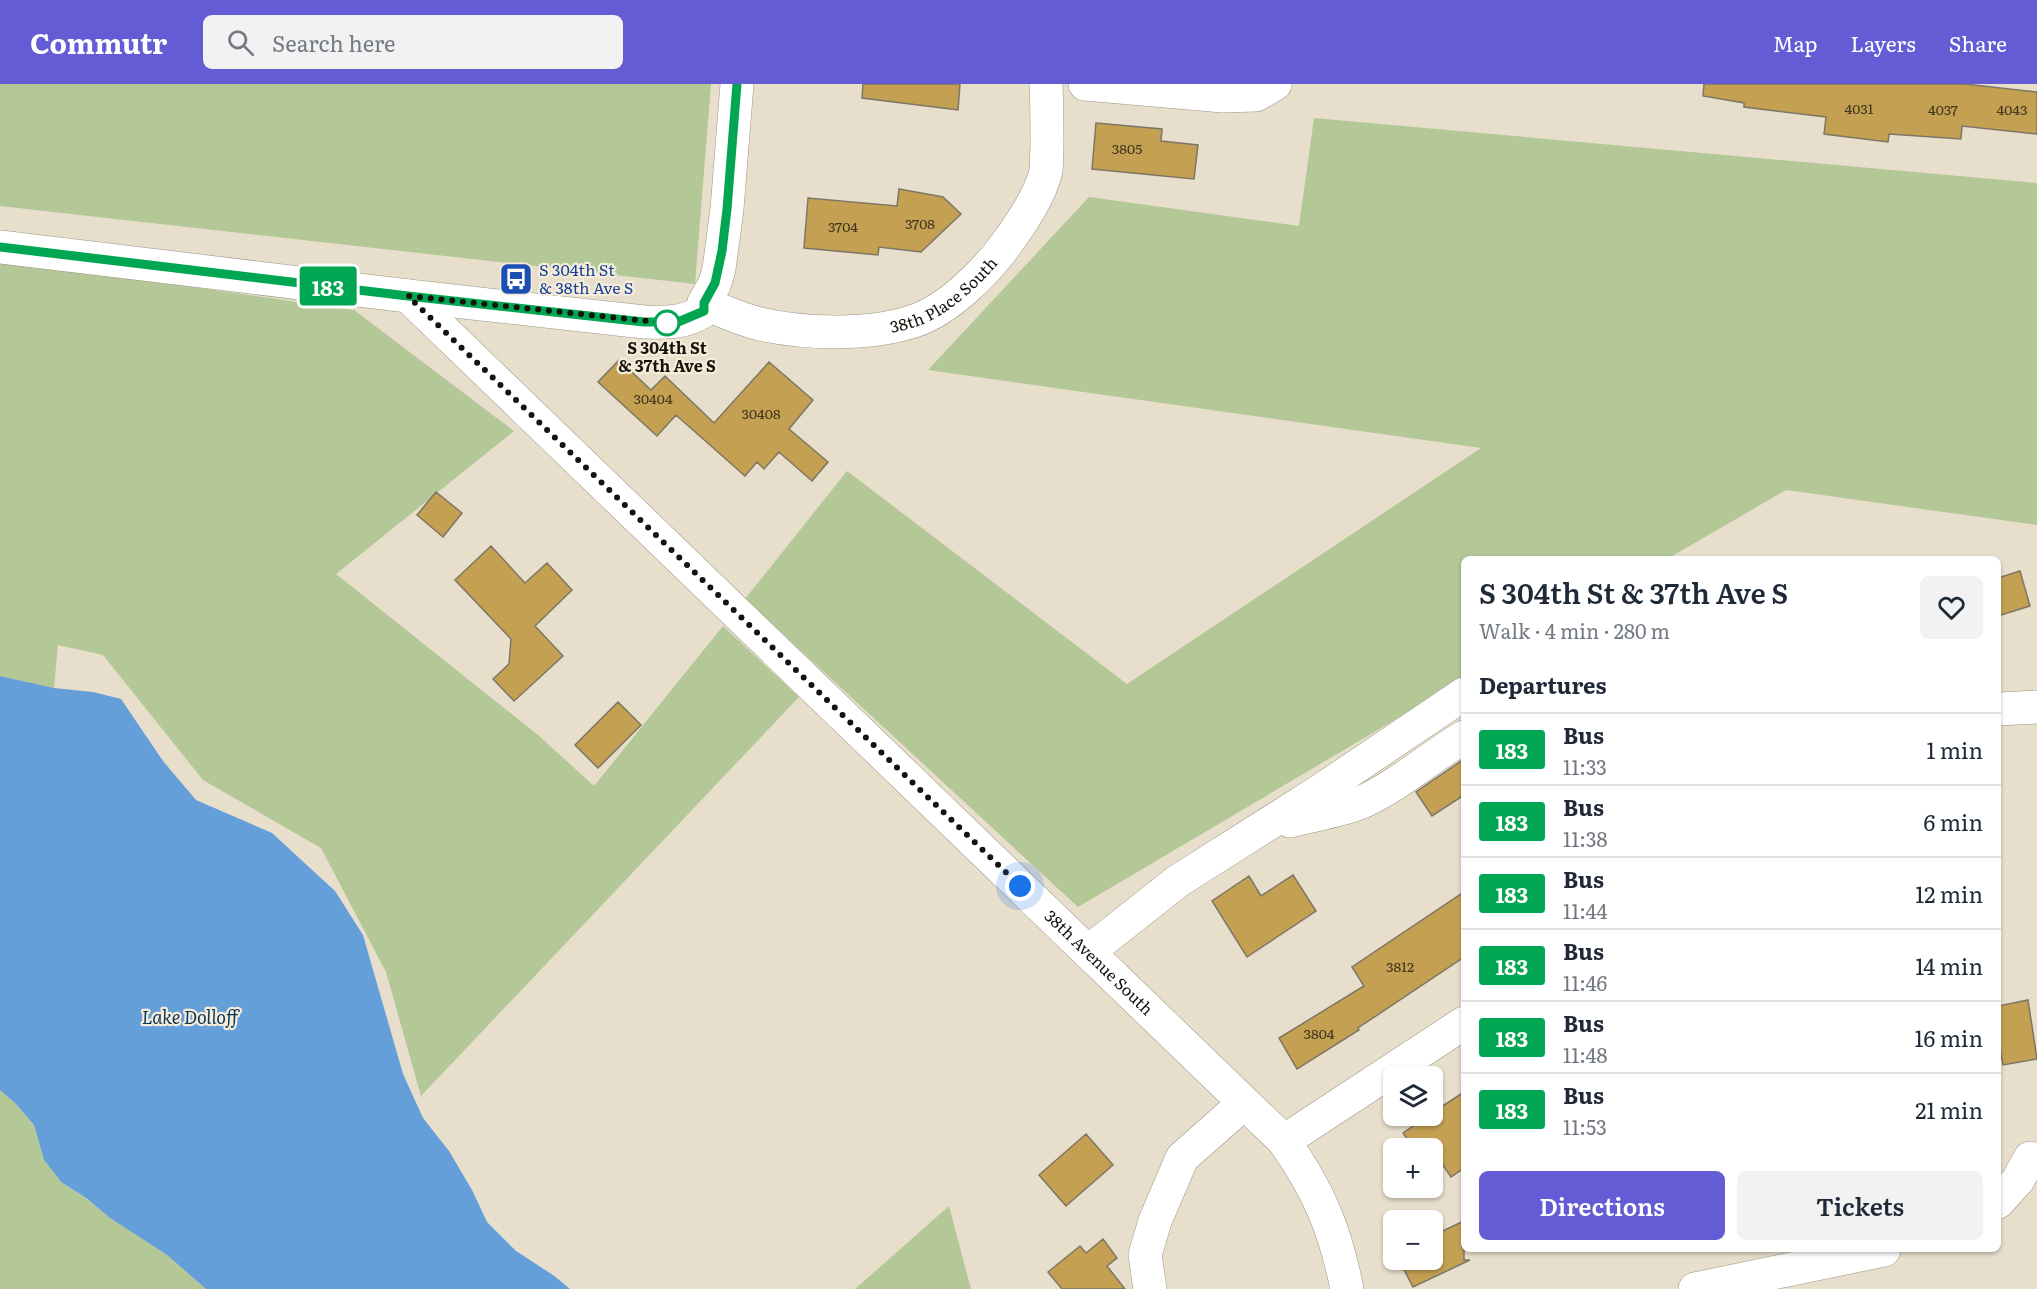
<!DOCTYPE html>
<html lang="en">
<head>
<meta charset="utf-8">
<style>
	:root { --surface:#fff; --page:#f2f2f3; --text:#1f2937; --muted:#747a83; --line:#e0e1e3; --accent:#635cd5 }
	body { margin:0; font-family:Literata,serif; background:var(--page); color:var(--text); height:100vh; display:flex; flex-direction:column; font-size:22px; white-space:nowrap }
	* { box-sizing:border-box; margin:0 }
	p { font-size:20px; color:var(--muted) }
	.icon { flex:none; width:33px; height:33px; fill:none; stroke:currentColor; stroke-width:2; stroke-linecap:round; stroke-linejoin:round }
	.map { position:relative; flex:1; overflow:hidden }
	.details { position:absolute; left:1461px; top:472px; width:540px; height:696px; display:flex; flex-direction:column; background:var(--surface); border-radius:9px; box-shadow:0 2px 4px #0004 }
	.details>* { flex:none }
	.badge { padding:0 12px; border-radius:4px; font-size:21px; line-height:39px }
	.buttons { position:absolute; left:1383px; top:982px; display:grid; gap:12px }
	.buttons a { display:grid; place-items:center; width:60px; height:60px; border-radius:9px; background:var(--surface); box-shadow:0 2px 4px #0004; font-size:30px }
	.you { position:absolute; width:30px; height:30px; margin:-15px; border:4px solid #fff; border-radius:50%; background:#1a73e8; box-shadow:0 0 0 9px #1a73e833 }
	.map>.badge { position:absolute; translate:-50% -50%; box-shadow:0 0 0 3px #fff }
	h2 { padding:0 18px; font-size:22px; line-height:54px }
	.round { display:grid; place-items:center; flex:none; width:63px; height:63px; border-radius:9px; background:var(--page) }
	.overview { display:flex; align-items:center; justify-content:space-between; height:102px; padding:0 18px }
	h1 { font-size:28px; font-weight:600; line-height:45px }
	.cta { display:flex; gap:12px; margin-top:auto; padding:12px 18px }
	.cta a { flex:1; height:69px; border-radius:9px; background:var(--accent); color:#fff; font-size:24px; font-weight:600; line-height:69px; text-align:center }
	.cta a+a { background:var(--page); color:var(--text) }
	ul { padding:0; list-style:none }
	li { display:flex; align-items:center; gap:18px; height:72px; padding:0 18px; border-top:2px solid var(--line) }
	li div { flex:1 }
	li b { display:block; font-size:22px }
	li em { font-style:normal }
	li .badge { min-width:66px; font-weight:700; text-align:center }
	header { display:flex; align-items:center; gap:36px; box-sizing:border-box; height:84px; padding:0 30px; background:var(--accent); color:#fff }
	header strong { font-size:28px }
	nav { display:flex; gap:33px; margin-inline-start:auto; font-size:21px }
	.search { width:420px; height:54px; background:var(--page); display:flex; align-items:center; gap:15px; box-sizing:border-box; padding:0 21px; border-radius:9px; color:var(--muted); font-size:22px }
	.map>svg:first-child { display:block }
	.green { fill:#b4c796 }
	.water { fill:#649fd9 }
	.building { fill:#c4a053; stroke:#7e7665; stroke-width:1.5 }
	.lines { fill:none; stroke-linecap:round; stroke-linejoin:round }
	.minor-casing { stroke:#9e9684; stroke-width:34 }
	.minor { stroke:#fff; stroke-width:33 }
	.line-casing { stroke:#fff; stroke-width:14 }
	.line { stroke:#00a651; stroke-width:9 }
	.walk { stroke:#16130d; stroke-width:6; stroke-dasharray:0 10.8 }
	.stop-dot { fill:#fff; stroke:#00a651; stroke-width:3 }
	.labels { text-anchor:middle; stroke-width:4.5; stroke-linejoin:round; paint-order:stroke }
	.number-label { font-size:14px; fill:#42361e }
	.transit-label { font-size:16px; fill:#164399; stroke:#f5ecd9; text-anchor:start }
	.street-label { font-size:16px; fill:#16130d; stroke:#f5ecd9 }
	.stop-label { font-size:16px; font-weight:bold; fill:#16130d; stroke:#f5ecd9 }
	.water-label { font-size:18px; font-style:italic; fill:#09365b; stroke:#f5ecd9 }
</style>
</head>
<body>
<header>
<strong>Commutr</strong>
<div class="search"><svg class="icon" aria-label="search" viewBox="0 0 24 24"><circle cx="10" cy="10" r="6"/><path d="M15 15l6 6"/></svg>Search here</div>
<nav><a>Map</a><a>Layers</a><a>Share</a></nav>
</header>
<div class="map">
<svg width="2037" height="1205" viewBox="0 0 2037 1205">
	<rect width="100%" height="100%" fill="#e7decc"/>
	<path class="green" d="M0 0H711L695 200 0 122Z
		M1314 34 2037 99V441L1786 406 1667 475 1464 476V595L1078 823 745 515 847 387 1127 600 1481 364 928 286 1089 113 1299 142Z
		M0 178 88 188 354 226 514 347 336 490 538 651 594 702 723 542 799 613 421 1012 386 888 321 764 203 696 103 571 58 561 54 604 0 592Z
		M0 1006 15 1019 34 1041 44 1076 61 1098 85 1114 110 1134 167 1171 206 1205H0Z
		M949 1122 971 1205H855Z"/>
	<path class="water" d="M0 592 54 604 93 608 121 615 163 677 196 716 272 749 335 807 363 851 403 990 423 1034 449 1067 472 1106 487 1138 516 1167 553 1191 570 1205H206L167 1171 110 1134 86 1114 61 1098 44 1076 34 1041 15 1019 0 1006Z"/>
	<path class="building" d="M863 0H960L958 26 862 14Z
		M1704 0H1965L2037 8V50L1962 42 1961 55 1889 50 1888 58 1824 50 1826 33 1744 23V19L1703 12Z
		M1096 39 1162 45 1161 57 1198 61 1194 95 1092 85Z
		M899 105 943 113 961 130 921 168 879 163 878 171 804 164 808 114 897 122Z
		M619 276 651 306 665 292 714 339 769 278 813 316 789 345 828 378 812 397 779 368 764 385 757 378 745 392 676 331 657 352 598 298Z
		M436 408 462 429 443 453 417 431Z
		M491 462 525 499 547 479 572 506 535 542 563 572 514 617 493 595 509 580 511 555 455 496Z
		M2020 487 2030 522 1998 532V494Z
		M618 618 641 641 598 684 575 661Z
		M1464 675V711L1432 732 1416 708Z
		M1293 791 1316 827 1247 873 1212 817 1249 792 1261 812Z
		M1464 808V873L1358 944 1359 946 1297 985 1279 954 1364 902 1352 883Z
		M2028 916 2037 975 2003 981 1998 953V922Z
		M1464 1008V1084L1451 1093 1432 1065H1414L1403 1049 1428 1032H1432V1029Z
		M1086 1050 1113 1081 1066 1122 1039 1091Z
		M1464 1137V1176H1470L1413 1203 1399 1176H1432V1152Z
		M1103 1155 1117 1174 1107 1182 1125 1205H1062L1048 1188 1080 1162 1086 1169Z"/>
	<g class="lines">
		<defs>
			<g id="minor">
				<path d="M1085 0 1223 12 1256 11 1275 0"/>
				<path d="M0 163 408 212 644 238C667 239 684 239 704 227V219"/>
				<path id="s1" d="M408 212 1284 1057C1319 1107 1335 1145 1347 1205"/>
				<path id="s2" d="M704 219C722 227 740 235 760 240 804 250 870 252 914 237 948 226 986 188 1007 159 1022 138 1040 112 1046 87 1047 80 1046 71 1047 64 1047 43 1047 21 1046 0"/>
				<path d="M704 219 715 199 719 185 727 125 737 0"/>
				<path d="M1998 625 2037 623"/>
				<path d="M1290 737C1313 731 1340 727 1362 718 1399 701 1429 674 1464 653"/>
				<path d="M1088 868 1178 797 1320 707 1464 610"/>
				<path d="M1284 1057 1464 939"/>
				<path d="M1998 1118 2018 1096 2030 1074"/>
				<path d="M1150 1205 1145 1171 1155 1137 1182 1074 1244 1019"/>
				<path d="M1695 1205 1884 1166"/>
			</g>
		</defs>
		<use href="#minor" class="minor-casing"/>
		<use href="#minor" class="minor"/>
	</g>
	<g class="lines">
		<defs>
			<path id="line" d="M0 163 408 212 644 238H678L704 227V219L715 199 722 167 727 125 737 0"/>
		</defs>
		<use href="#line" class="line-casing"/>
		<use href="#line" class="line"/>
		<path class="walk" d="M667 239 408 212 1020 802"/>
	</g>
	<defs>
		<symbol id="bus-square" viewBox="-11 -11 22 22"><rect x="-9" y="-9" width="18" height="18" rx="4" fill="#1a4fb4" stroke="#f5ecd9"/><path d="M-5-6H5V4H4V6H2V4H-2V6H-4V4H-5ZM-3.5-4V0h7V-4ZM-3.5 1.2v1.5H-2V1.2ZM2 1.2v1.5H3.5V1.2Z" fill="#fff"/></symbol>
	</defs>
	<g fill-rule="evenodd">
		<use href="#bus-square" x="497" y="176" width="38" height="38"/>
	</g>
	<circle class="stop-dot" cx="667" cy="239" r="12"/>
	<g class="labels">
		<g class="number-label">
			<text x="1859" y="30">4031</text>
			<text x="1943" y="31">4037</text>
			<text x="2012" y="31">4043</text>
			<text x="1127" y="70">3805</text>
			<text x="920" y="145">3708</text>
			<text x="843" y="148">3704</text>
			<text x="653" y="320">30404</text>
			<text x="761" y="335">30408</text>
			<text x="1400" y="888">3812</text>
			<text x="1319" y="955">3804</text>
		</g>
		<g class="transit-label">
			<text x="539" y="192">S 304th St<tspan x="539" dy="18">&amp; 38th Ave S</tspan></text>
		</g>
		<g class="street-label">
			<text dy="6" stroke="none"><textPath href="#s2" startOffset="254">38th Place South</textPath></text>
			<text dy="6" stroke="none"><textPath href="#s1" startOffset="960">38th Avenue South</textPath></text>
		</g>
		<g class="stop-label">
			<text x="667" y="270">S 304th St<tspan x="667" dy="18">&amp; 37th Ave S</tspan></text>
		</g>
		<g class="water-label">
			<text x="190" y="940">Lake Dolloff</text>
		</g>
	</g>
</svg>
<div class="buttons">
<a><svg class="icon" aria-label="layers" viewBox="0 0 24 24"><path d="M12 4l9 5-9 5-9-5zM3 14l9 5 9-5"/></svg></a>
<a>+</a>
<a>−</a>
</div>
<div class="you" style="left:1020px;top:802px"></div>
<b class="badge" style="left:328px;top:202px;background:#00a651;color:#fff">183</b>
<section class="details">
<div class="overview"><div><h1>S 304th St &amp; 37th Ave S</h1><p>Walk · 4 min · 280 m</p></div><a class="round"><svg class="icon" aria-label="heart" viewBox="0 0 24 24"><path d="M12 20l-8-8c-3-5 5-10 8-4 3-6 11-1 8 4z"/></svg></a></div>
<h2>Departures</h2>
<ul>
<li><span class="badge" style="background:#00a651;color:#fff">183</span><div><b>Bus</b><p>11:33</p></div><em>1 min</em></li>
<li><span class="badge" style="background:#00a651;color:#fff">183</span><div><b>Bus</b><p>11:38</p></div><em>6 min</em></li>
<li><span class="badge" style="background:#00a651;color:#fff">183</span><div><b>Bus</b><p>11:44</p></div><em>12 min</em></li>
<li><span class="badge" style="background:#00a651;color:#fff">183</span><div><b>Bus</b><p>11:46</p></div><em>14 min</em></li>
<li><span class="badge" style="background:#00a651;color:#fff">183</span><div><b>Bus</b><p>11:48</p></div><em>16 min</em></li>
<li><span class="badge" style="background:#00a651;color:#fff">183</span><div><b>Bus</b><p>11:53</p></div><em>21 min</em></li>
</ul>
<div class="cta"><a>Directions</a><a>Tickets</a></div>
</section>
</div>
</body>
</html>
